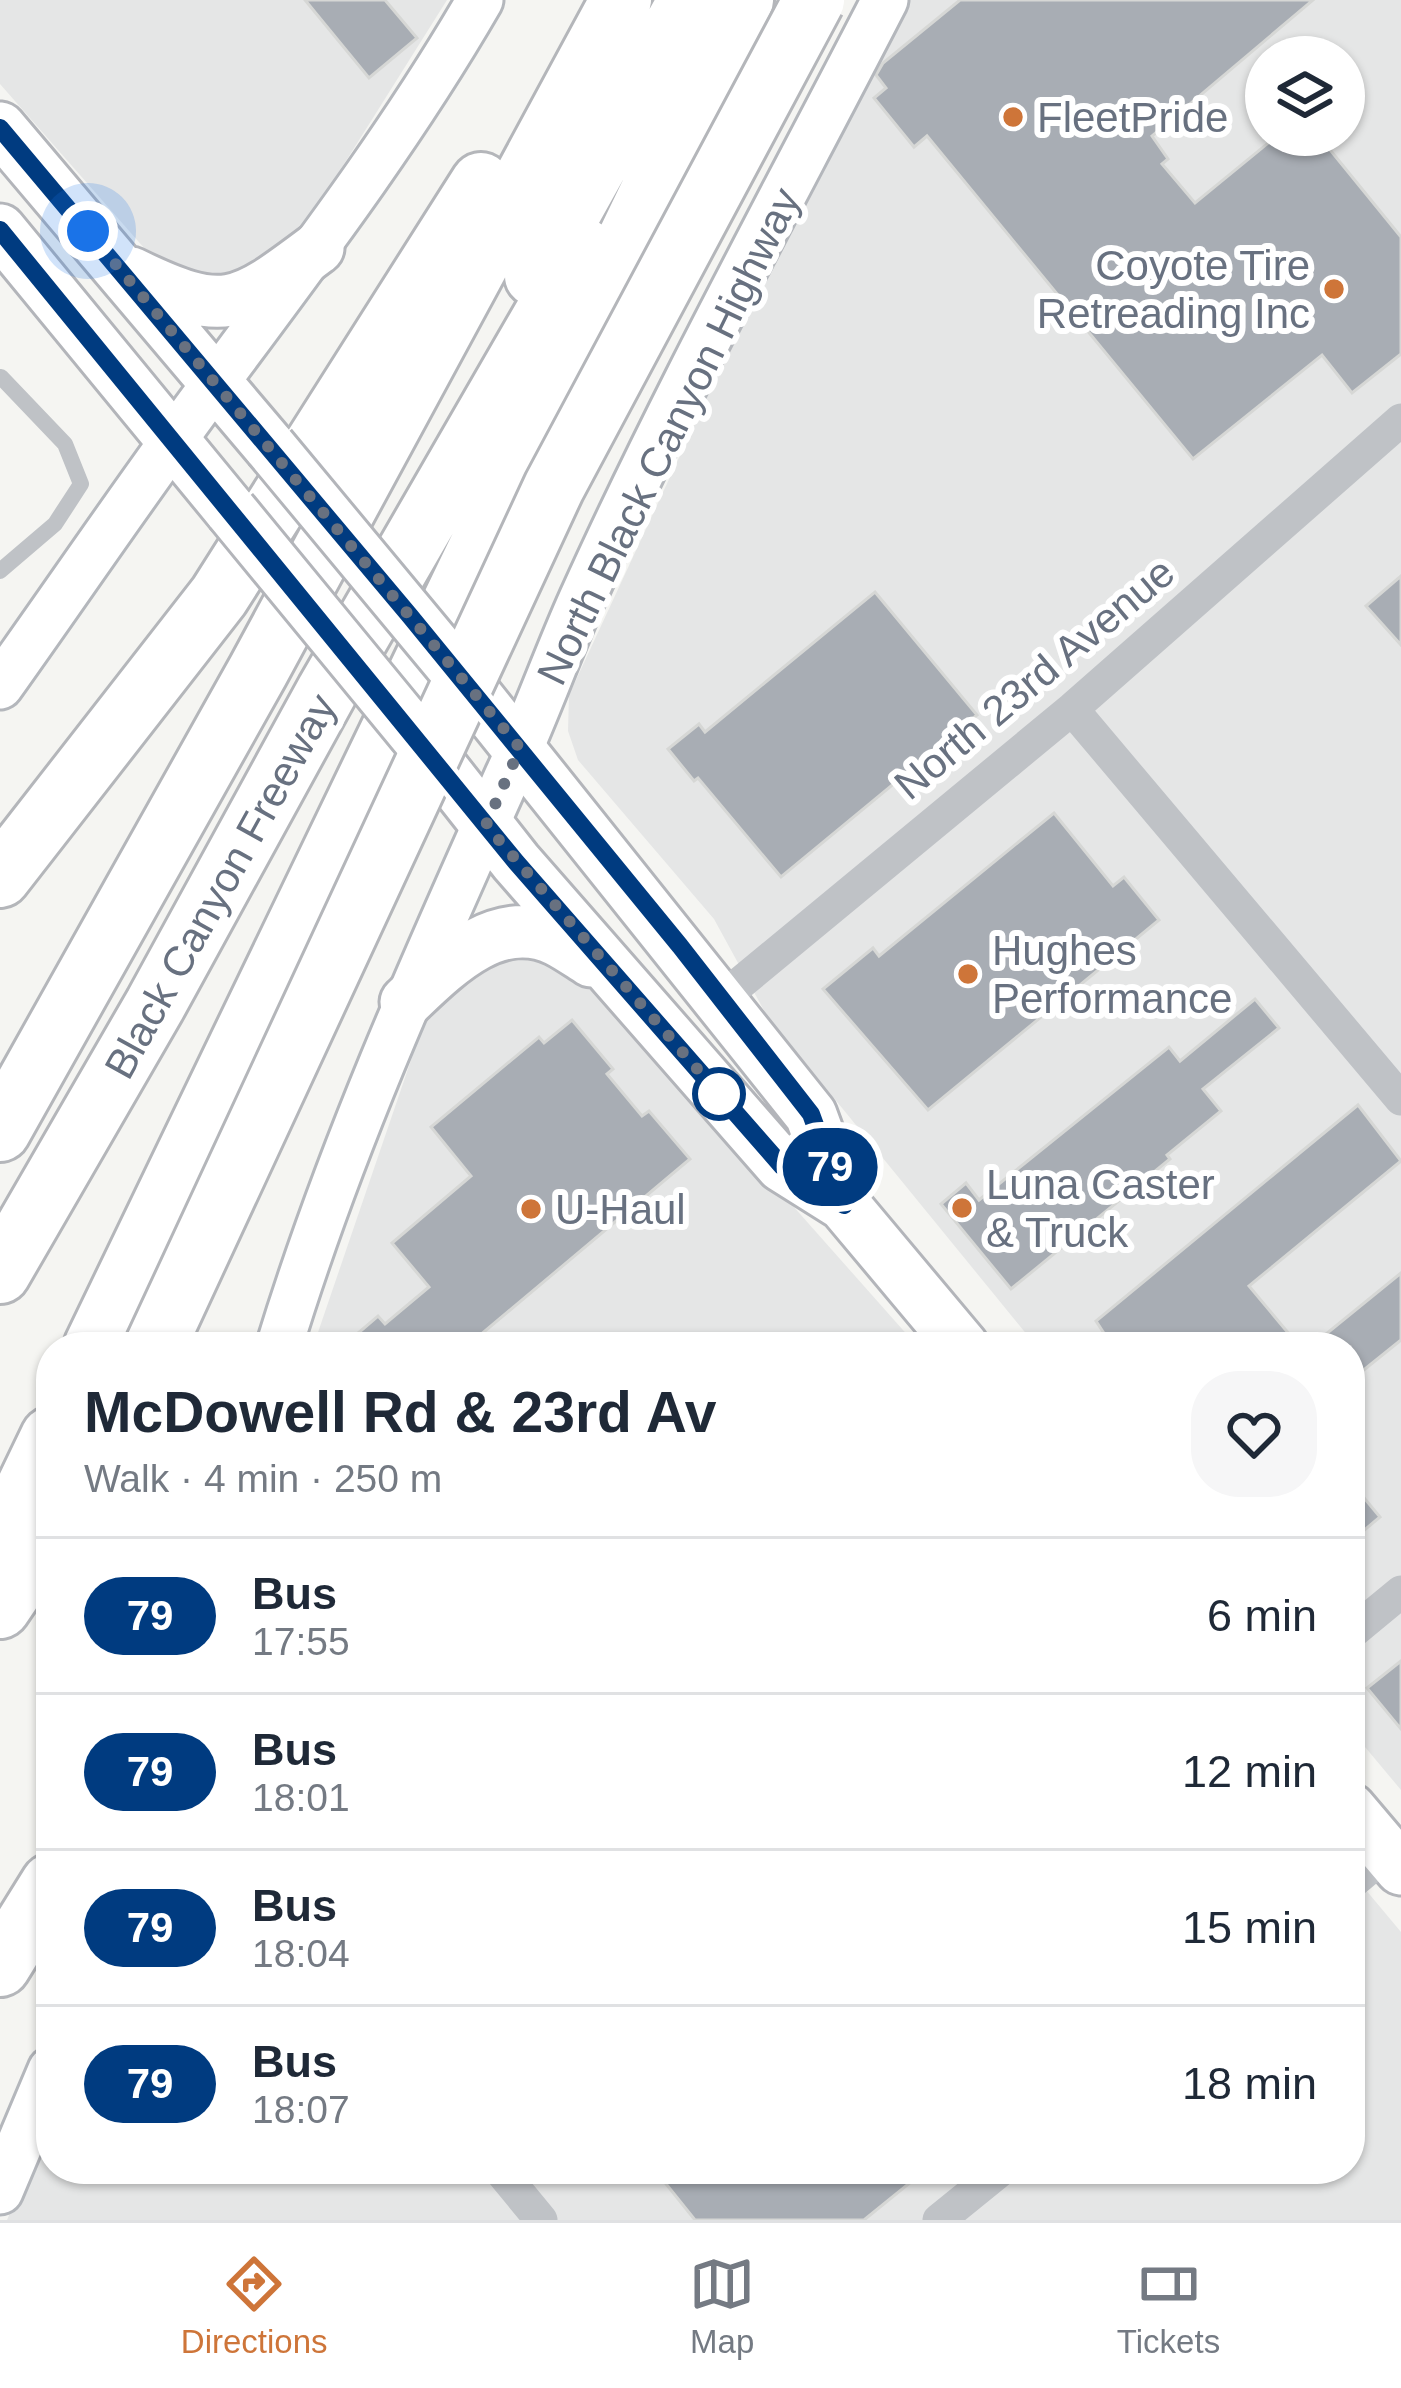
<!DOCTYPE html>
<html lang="en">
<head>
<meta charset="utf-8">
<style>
	:root { --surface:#fff; --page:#f6f6f7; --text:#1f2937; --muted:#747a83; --line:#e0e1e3; --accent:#ce7539 }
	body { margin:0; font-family:Helvetica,sans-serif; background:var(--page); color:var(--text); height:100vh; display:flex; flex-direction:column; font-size:45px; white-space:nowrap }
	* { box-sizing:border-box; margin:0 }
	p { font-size:39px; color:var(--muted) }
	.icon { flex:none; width:66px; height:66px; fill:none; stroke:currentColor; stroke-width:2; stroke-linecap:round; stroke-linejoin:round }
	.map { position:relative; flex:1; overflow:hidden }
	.side { position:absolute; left:36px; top:1332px; width:1329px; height:852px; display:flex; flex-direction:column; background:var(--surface); border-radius:48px; box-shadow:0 3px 9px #0004 }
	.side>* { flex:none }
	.badge { padding:0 24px; border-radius:39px; font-size:42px; line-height:78px }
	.tools { position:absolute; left:1245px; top:36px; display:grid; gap:24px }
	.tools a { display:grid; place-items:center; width:120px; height:120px; border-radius:50%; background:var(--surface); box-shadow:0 3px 9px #0004; font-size:60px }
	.you { position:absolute; width:60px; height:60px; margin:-30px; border:9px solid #fff; border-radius:50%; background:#1a73e8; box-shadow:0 0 0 18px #1a73e833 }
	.map>.badge { position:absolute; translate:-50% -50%; box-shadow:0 0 0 6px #fff }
	.round { display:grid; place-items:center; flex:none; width:126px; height:126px; border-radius:48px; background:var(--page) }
	.overview { display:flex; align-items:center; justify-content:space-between; height:204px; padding:0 48px }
	h1 { font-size:57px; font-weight:700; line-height:90px }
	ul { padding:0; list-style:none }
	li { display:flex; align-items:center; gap:36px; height:156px; padding:0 48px; border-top:3px solid var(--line) }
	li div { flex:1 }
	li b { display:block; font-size:45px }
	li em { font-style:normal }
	li .badge { min-width:132px; font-weight:700; text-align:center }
	.menu { display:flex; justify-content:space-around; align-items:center; height:168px; border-top:3px solid var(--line); background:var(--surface); font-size:33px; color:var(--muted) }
	.menu a { display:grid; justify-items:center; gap:6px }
	.menu .current { color:var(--accent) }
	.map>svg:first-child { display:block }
	.built { fill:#e5e6e6; fill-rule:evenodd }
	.building { fill:#a8adb4; stroke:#d6d7d5; stroke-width:3 }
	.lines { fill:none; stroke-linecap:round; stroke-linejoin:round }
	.secondary-casing { stroke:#b4b7bc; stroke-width:51 }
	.primary-casing { stroke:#b3b5ba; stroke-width:57 }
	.highway-casing { stroke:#b4b6ba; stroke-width:66 }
	.lane { stroke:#bfc2c6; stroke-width:16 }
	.street { stroke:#bfc2c6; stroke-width:33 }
	.secondary { stroke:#fff; stroke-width:45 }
	.primary { stroke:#fff; stroke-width:51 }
	.highway { stroke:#fff; stroke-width:60 }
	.primary-bridge-casing { stroke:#b3b5ba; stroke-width:57; stroke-linecap:butt }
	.highway-bridge-casing { stroke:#b4b6ba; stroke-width:66; stroke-linecap:butt }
	.primary-bridge { stroke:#fff; stroke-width:51 }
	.highway-bridge { stroke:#fff; stroke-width:60 }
	.line-casing { stroke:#fff; stroke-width:27 }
	.line { stroke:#003b80; stroke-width:18 }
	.walk { stroke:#687180; stroke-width:12; stroke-dasharray:0 21.6 }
	.poi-dot { fill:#ce7539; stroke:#fff; stroke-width:4.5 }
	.stop-dot { fill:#fff; stroke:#003b80; stroke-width:6 }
	.labels { text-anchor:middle; stroke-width:12; stroke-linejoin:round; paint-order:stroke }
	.poi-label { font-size:42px; fill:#687180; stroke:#fff; text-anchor:start }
	.street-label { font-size:42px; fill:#687180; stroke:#fff }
</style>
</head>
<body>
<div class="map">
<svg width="1401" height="2220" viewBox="0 0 1401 2220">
	<rect width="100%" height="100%" fill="#f5f5f2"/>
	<path class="built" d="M0 0H447L307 223 279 256 256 268 224 276 169 268 145 249 0 84Z
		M909 0H1401V1790L1350 1729V1347H1037L767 1016 714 919 578 760 568 731 569 695 784 231ZM1266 57H1344V135H1266Z
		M533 953 590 977 918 1347H313L423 1025 438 998 478 963Z
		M1350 1871 1401 1932V2220H7L51 2115V2169H1350Z"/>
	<path class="building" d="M305 0H385L417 38 369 78Z
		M960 0H1313L1152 136 1168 159 1162 164 1195 203 1278 135H1318L1401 237V354L1352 393 1322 355 1193 459 927 136 914 147 874 98 886 88 876 75 883 63Z
		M1401 576V645L1366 606Z
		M875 592 977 715 781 877 698 778 694 781 668 749 699 724 705 732Z
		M1054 813 1113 886 1124 877 1159 920 928 1110 823 989 873 948 879 956Z
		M1255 999 1279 1028 1203 1089 1221 1111 1167 1155 1170 1159 1011 1289 941 1204 966 1183 979 1200 1169 1047 1180 1061Z
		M572 1020 613 1069 607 1074 642 1116 649 1111 690 1159 466 1347H358L364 1342 357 1334 378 1316 385 1324 429 1287 392 1243 471 1176 431 1127 539 1037 544 1043Z
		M1358 1105 1401 1161 1249 1286 1300 1347H1113L1096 1321Z
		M1401 1273V1340L1350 1381V1347H1310Z
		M1350 1481 1380 1517 1350 1542Z
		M1401 1661V1729L1367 1688Z
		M654 2169H927L864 2220H695Z"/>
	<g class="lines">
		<defs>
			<path id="secondary" d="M0 686C72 585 142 481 216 382 309 257 402 135 480 0
				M279 1347C339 1150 424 962 508 775 535 717 556 657 582 599 674 395 783 198 885 0
				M0 2191 51 2070"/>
			<path id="primary" d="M0 128 270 447
				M0 230 231 511
				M131 273C225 319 238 308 318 248
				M466 683 811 1115 844 1205
				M431 754 516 862 782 1166 844 1205 963 1347
				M406 1002C446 964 498 911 557 940 569 946 580 954 591 961
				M1350 1809 1401 1869"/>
			<path id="highway" d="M535 276 689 0
				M0 877 219 596 481 183
				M0 1131 258 671 621 0
				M0 1273 155 1005 327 691 583 248
				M94 1347 743 0
				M0 1543 51 1437
				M0 1608 51 1533
				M0 1966 51 1884"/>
		</defs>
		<use href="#secondary" class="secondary-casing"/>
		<use href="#primary" class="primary-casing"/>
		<use href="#highway" class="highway-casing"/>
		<path class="lane" d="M0 571 55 524 81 484 65 444 1 377"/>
		<path class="street" d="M1072 709 1401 1099
			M721 999 1072 709 1401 420
			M1350 1634 1401 1592
			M1350 1884 1387 1853
			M499 2169 541 2220
			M939 2220 1002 2169"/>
		<use href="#secondary" class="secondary"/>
		<use href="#primary" class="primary"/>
		<use href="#highway" class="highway"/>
		<defs>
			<path id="primary-bridge" d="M270 447 466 683
				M231 511 431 754"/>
			<path id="highway-bridge" d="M155 1347 554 487 814 0"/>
		</defs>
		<use href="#primary-bridge" class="primary-bridge-casing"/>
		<use href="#highway-bridge" class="highway-bridge-casing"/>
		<use href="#primary-bridge" class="primary-bridge"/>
		<use href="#highway-bridge" class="highway-bridge"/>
	</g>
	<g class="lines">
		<defs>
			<path id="line" d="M0 128 410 616 680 946 811 1114 844 1205 782 1166 516 862 0 230"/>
		</defs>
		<use href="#line" class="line-casing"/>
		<use href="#line" class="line"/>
		<path class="walk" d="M88 231 520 748 486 825 719 1094"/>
	</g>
	<g class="poi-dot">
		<circle cx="1013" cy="117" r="12"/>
		<circle cx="1334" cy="289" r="12"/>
		<circle cx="968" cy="974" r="12"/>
		<circle cx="962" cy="1208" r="12"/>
		<circle cx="531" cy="1209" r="12"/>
	</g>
	<circle class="stop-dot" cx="719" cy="1094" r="24"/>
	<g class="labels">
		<g class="poi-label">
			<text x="1037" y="132">FleetPride</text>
			<text x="1310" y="280" text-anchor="end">Coyote Tire<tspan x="1310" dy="48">Retreading Inc</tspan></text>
			<text x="992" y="965">Hughes<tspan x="992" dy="48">Performance</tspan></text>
			<text x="986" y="1199">Luna Caster<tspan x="986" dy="48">&amp; Truck</tspan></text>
			<text x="555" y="1224">U-Haul</text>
		</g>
		<g class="street-label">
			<text transform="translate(668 436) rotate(-64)" y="15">North Black Canyon Highway</text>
			<text transform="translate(1034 678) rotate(-40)" y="15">North 23rd Avenue</text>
			<text transform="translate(220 886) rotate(-61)" y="15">Black Canyon Freeway</text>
		</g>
	</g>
</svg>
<div class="tools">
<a><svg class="icon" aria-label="layers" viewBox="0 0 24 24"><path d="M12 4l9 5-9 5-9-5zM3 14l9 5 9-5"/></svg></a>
</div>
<div class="you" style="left:88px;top:231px"></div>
<b class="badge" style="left:830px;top:1167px;background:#003b80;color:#fff">79</b>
<section class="side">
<div class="overview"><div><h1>McDowell Rd &amp; 23rd Av</h1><p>Walk · 4 min · 250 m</p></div><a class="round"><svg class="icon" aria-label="heart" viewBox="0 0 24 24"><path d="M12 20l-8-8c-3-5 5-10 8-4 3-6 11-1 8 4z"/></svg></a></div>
<ul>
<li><span class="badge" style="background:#003b80;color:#fff">79</span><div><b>Bus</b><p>17:55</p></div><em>6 min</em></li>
<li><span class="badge" style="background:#003b80;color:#fff">79</span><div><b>Bus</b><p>18:01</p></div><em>12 min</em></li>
<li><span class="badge" style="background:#003b80;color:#fff">79</span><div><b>Bus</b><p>18:04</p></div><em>15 min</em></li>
<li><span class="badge" style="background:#003b80;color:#fff">79</span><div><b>Bus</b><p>18:07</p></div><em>18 min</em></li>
</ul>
</section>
</div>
<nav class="menu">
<a class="current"><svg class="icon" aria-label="directions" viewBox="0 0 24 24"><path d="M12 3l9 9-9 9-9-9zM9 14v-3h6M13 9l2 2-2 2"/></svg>Directions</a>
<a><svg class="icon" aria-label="map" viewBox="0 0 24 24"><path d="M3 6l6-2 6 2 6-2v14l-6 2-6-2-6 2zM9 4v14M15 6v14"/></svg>Map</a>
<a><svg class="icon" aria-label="tickets" viewBox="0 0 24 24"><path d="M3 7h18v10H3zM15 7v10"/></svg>Tickets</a>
</nav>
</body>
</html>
